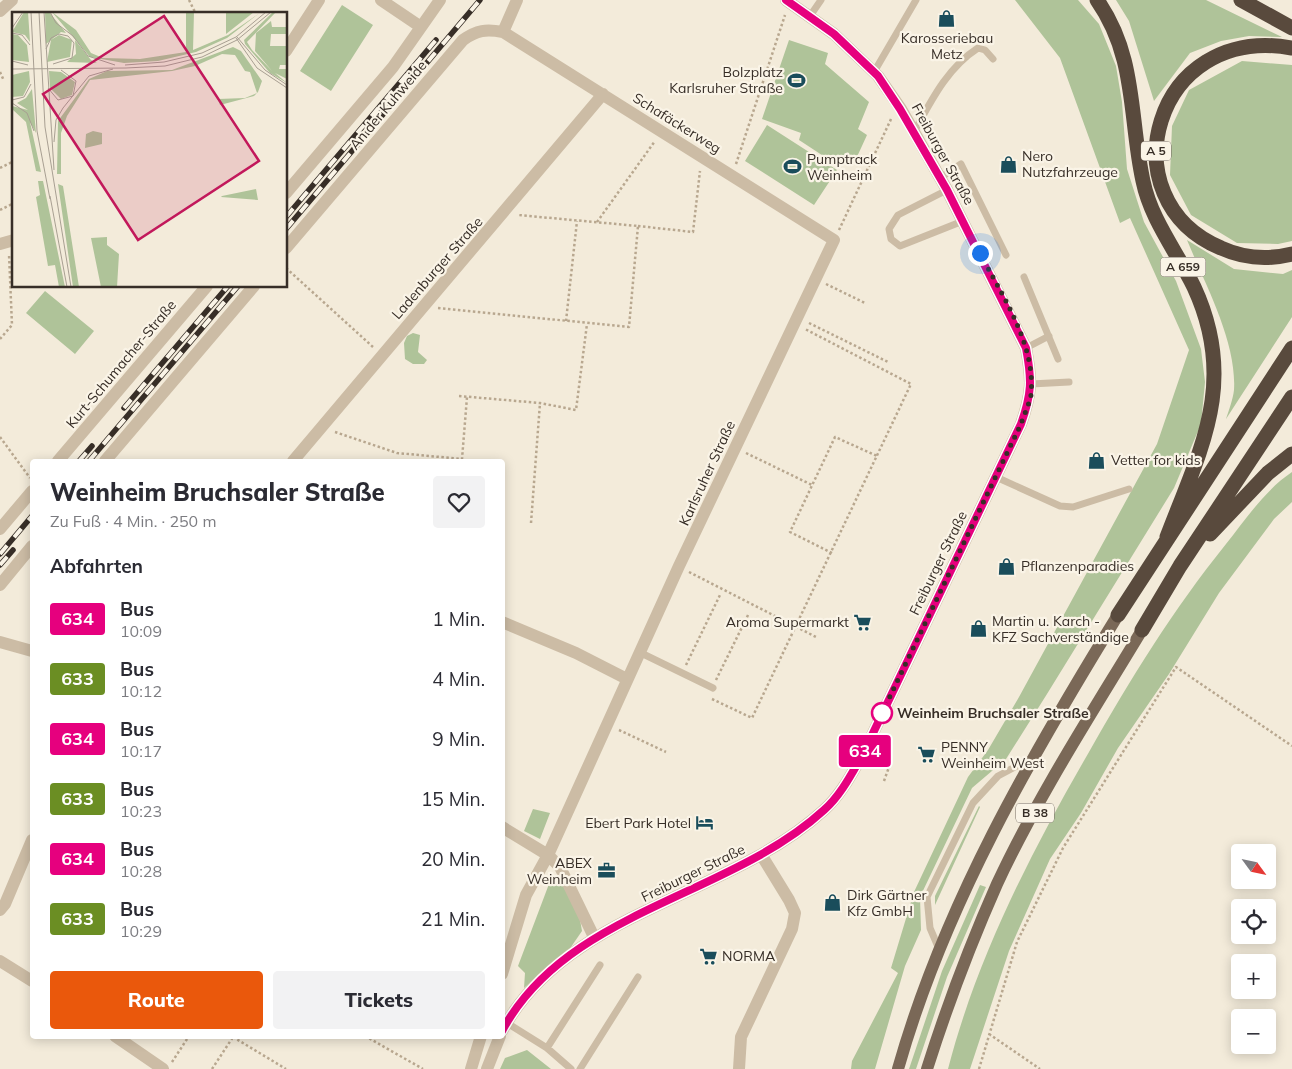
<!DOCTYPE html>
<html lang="de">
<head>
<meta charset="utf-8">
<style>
	:root { --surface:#fff; --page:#f2f2f3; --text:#2b2b33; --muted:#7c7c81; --accent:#ea580c }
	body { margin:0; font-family:Mulish,sans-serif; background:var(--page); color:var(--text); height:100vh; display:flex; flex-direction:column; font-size:19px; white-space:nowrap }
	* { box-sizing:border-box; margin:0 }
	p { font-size:16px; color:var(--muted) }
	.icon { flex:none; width:28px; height:28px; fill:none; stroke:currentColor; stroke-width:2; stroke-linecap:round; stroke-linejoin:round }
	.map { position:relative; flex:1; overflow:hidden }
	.details { position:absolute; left:30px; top:459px; width:475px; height:580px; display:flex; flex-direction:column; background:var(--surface); border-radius:5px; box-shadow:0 2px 12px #0003 }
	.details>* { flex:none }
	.badge { padding:0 10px; border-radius:4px; font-size:18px; line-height:32px }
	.needle { width:32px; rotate:123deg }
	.buttons { position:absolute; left:1231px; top:844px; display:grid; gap:10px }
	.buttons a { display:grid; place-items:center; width:45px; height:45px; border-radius:5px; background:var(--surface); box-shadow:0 2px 12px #0003; font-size:25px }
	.you { position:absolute; width:25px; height:25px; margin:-12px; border:4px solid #fff; border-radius:50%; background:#1a73e8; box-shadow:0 0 0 8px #1a73e833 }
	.map>.badge { position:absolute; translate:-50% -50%; box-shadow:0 0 0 2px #fff }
	h2 { padding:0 20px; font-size:19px; line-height:45px }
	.round { display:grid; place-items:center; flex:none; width:52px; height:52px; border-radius:5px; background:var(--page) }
	.overview { display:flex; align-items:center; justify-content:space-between; height:85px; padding:0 20px }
	h1 { font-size:24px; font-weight:800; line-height:38px }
	.action { display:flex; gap:10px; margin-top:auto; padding:10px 20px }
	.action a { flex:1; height:58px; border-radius:5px; background:var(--accent); color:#fff; font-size:20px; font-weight:800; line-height:58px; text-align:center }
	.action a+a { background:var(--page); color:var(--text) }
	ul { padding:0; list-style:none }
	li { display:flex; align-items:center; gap:15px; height:60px; padding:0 20px }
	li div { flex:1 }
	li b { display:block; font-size:19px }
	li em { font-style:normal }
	li .badge { min-width:55px; font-weight:700; text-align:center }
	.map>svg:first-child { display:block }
	.green { fill:#afc399 }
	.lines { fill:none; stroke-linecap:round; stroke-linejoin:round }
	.path { stroke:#b8a78f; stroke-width:2.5; stroke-dasharray:2.5 2.5; stroke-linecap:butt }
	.lane { stroke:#ccbca5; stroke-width:7 }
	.street { stroke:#ccbca5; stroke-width:12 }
	.primary { stroke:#7a6857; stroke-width:12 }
	.highway { stroke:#594a3d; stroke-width:15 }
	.rail-casing { stroke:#372e27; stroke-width:5.5 }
	.rail { stroke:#faf4e7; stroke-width:4; stroke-dasharray:11; stroke-linecap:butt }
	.line-casing { stroke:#fff; stroke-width:11 }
	.line { stroke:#e6007e; stroke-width:8 }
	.walk { stroke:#372e27; stroke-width:5; stroke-dasharray:0 9 }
	.stop-dot { fill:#fff; stroke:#e6007e; stroke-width:2.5 }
	.labels { text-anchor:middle; stroke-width:4.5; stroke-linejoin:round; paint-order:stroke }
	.shield { fill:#faf4e7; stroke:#726961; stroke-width:1 }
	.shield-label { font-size:12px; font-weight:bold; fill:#372e27 }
	.poi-label { font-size:14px; fill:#372e27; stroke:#faf4e7; text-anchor:start }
	.street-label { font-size:14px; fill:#372e27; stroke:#faf4e7 }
	.stop-label { font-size:14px; font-weight:bold; fill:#372e27; stroke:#faf4e7; text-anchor:start }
	.inset-road { fill:none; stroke:#a89f92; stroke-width:1 }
	.view { fill:#c2185b; fill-opacity:0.15; stroke:#c2185b; stroke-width:2.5 }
	.inset-edge { fill:none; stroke:#372e27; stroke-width:2.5 }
</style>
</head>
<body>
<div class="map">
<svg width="1292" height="1069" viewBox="0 0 1292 1069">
	<rect width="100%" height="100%" fill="#f3ebda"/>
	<path class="green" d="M1015 0H1078L1099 24 1116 66 1122 102 1127 169 1144 222 1176 281 1201 349 1205 382 1201 424 1174 488 1047 694 1006 759 972 788 920 897 921 930 905 966 875 1069H851L852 1061 898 973 891 968 914 892 968 777 988 750 1019 697 1157 444 1189 350 1130 218 1120 223 1060 58Z
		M1116 0H1206L1282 37 1249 36 1221 41 1190 53 1154 101 1129 21Z
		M342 5 373 25 331 91 300 71Z
		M789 40 828 53 825 64 869 102 858 129 867 135 856 159 843 155 831 161 799 140 801 133 762 119Z
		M1242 61 1292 65V241L1278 244 1237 243 1191 215 1170 175 1172 126 1189 90Z
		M767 125 837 170 814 205 745 161Z
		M1187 240 1234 269 1283 274 1292 270V317L1226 419C1229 410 1233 399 1234 390 1237 342 1205 284 1187 240Z
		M45 291 94 331 75 354 26 313Z
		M413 333 420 335 418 352 427 360 424 364H413L405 359 404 343 407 336Z
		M1292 472V502L1274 519 1219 593 1169 674 1118 748 1081 813 1050 859 1009 951 970 1069H948C977 957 1031 852 1089 752 1131 678 1173 610 1226 544 1246 519 1265 490 1292 472Z
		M979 806 980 807 935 905V896Z
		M533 809 550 813 540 839 524 831Z
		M549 884H562L579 914 582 931 571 947 524 988 525 973 518 966Z
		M980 885 986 887 947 977 916 1069H909L942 971Z
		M527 1050 551 1069H500L505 1058Z"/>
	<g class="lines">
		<path class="path" d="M189 0 196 14
			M0 72 4 81
			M736 164 785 15
			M0 168 14 161
			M0 210 14 203
			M597 222 655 141
			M638 226 693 232 700 171
			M839 230 892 117
			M286 268 373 347
			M826 284 865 303
			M438 308 629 327 638 226 518 215
			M566 321 577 221
			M809 323 888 362
			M0 339 12 325 9 254
			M459 396 540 403 576 410 587 324
			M335 432 397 453 462 459 467 397
			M0 437 30 478
			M746 453 812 485
			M531 523 540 403
			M832 553 790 532 835 437 877 456
			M689 572 816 637
			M686 665 721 593
			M716 680 749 613
			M712 699 752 718 911 384 805 329
			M619 730 666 752
			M873 759 889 767 891 763
			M884 781 889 767
			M989 1034 1040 1069
			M365 1036 423 1069
			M233 1037 286 1069
			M172 1062 189 1036
			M212 1069 233 1037
			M979 1069 1017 942 1063 848 1176 667 1292 746"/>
		<path class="lane" d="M810 16 821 0
			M874 72 916 0
			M914 132C931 101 947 68 978 48L985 50 993 59
			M940 178 961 164 1006 255
			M947 190 898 215 889 229 891 239 900 246 963 221
			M1024 277 1058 359
			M1026 348 1049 336
			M1031 384 1069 382
			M996 477 1060 506 1073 507 1129 489
			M639 652 713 688
			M939 949 930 928 927 897 973 803 998 776 1030 759
			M507 1023 547 1048 571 1069
			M547 1048 600 965
			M580 1069 638 977"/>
		<path class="street" d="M381 0 421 27
			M0 11 12 0
			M503 32 517 0
			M286 51 319 0
			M286 193 393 67 440 0
			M0 244 14 240
			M286 248 463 40C477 30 486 29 503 32L834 240 679 566 548 855 526 895 502 974
			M58 461 207 286
			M105 461 254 286
			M293 461 603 94
			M0 529 32 491
			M0 585 32 546
			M502 622 576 653 627 679
			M0 642 32 651
			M502 827 548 855 560 867 594 937
			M0 910 5 904 32 840
			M0 961 32 981
			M502 1031C567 910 728 898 824 810 841 795 852 773 863 754L1021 424C1032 393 1032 380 1026 348L947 190 901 109 878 76 834 34 786 0
			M115 1036 163 1069
			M471 1069 481 1036
			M487 1069 500 1036
			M739 1069 741 1037 792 929 795 913 789 900 762 856"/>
		<path class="primary" d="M898 1069C944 906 1030 758 1118 615
			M927 1069C947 1006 970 945 997 884 1038 796 1092 713 1142 630"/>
		<path class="highway" d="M1097 0C1137 57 1129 117 1143 181 1151 220 1177 252 1194 287 1238 382 1201 448 1167 537
			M1241 0 1292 28
			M1292 48C1153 23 1106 200 1221 248 1243 258 1268 260 1292 254
			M1210 534 1268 473 1292 454
			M1118 615 1292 348
			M1142 630 1180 566 1292 397"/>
		<defs>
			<path id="rail" d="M286 217 436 40
				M286 229 480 0
				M124 408 228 286
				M79 461 92 446
				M89 461 238 286
				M0 554 32 516
				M0 565 13 550"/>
		</defs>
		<use href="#rail" class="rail-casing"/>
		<use href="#rail" class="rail"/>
	</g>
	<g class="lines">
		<defs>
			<path id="line" d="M502 1031C567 910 728 898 824 810 841 795 852 773 863 754L1021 424C1032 393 1032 380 1026 348L947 190 900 109 878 76 834 34 786 0"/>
		</defs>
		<use href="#line" class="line-casing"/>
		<use href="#line" class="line"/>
		<path class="walk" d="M882 713 1021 424C1024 415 1029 405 1031 395 1036 344 1002 296 980 253"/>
	</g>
	<defs>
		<symbol id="shop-bare" viewBox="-9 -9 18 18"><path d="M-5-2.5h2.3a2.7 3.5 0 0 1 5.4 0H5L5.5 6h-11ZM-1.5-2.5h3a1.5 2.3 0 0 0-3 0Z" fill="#1a4d5b" stroke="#faf4e7" stroke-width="2.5" paint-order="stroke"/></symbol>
		<symbol id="stadium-bare" viewBox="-9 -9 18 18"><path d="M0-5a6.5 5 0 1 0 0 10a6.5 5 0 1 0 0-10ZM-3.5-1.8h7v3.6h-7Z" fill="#1a4d5b" stroke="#faf4e7" stroke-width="2.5" paint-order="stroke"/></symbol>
		<symbol id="supermarket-bare" viewBox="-9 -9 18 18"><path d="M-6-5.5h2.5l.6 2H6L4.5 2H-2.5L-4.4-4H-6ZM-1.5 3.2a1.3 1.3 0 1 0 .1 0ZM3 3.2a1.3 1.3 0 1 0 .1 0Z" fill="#1a4d5b" stroke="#faf4e7" stroke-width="2.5" paint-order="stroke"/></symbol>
		<symbol id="hotel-bare" viewBox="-9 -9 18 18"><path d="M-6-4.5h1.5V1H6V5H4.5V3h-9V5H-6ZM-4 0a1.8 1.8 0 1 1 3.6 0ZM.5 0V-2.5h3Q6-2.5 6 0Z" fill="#1a4d5b" stroke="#faf4e7" stroke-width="2.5" paint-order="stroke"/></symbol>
		<symbol id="office-bare" viewBox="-9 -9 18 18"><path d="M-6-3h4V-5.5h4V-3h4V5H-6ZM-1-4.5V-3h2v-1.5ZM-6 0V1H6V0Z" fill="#1a4d5b" stroke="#faf4e7" stroke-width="2.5" paint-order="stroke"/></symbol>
	</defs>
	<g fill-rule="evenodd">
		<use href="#shop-bare" x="934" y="6" width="25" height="25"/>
		<use href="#stadium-bare" x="784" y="68" width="25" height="25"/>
		<use href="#shop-bare" x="996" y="152" width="25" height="25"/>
		<use href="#stadium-bare" x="780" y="154" width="25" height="25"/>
		<use href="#shop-bare" x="1084" y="448" width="25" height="25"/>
		<use href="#shop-bare" x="994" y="554" width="25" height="25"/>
		<use href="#supermarket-bare" x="850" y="610" width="25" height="25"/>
		<use href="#shop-bare" x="966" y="616" width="25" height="25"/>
		<use href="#supermarket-bare" x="914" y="742" width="25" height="25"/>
		<use href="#hotel-bare" x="692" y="810" width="25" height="25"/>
		<use href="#office-bare" x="594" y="858" width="25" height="25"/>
		<use href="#shop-bare" x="820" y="890" width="25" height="25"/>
		<use href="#supermarket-bare" x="696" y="944" width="25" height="25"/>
	</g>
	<circle class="stop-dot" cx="882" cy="713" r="10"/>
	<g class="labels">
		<g class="shield">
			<rect x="1141" y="141.5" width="30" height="19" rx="4"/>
			<rect x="1160.5" y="257.5" width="45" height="19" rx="4"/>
			<rect x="1016" y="803.5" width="38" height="19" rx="4"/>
		</g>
		<g class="shield-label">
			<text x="1156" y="155">A 5</text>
			<text x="1183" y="271">A 659</text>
			<text x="1035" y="817">B 38</text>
		</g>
		<g class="poi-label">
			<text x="947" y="43" text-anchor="middle">Karosseriebau<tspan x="947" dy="16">Metz</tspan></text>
			<text x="783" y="77" text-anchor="end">Bolzplatz<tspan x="783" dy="16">Karlsruher Straße</tspan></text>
			<text x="1022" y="161">Nero<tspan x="1022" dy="16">Nutzfahrzeuge</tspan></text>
			<text x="807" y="164">Pumptrack<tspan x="807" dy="16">Weinheim</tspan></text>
			<text x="1111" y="465">Vetter for kids</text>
			<text x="1021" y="571">Pflanzenparadies</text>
			<text x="992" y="626">Martin u. Karch -<tspan x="992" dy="16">KFZ Sachverständige</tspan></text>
			<text x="849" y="627" text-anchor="end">Aroma Supermarkt</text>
			<text x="941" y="752">PENNY<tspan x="941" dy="16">Weinheim West</tspan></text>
			<text x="691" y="828" text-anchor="end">Ebert Park Hotel</text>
			<text x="592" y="868" text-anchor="end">ABEX<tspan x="592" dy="16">Weinheim</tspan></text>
			<text x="847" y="900">Dirk Gärtner<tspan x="847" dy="16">Kfz GmbH</tspan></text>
			<text x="722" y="961">NORMA</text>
		</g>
		<g class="street-label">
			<text transform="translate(388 105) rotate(-50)" y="5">An der Kuhweide</text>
			<text transform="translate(677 123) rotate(32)" y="5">Schafäckerweg</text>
			<text transform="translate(943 154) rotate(61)" y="5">Freiburger Straße</text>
			<text transform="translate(437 268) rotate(-49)" y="5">Ladenburger Straße</text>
			<text transform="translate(121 364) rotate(-50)" y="5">Kurt-Schumacher-Straße</text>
			<text transform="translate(707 473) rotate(-65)" y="5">Karlsruher Straße</text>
			<text transform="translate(938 563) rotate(-64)" y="5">Freiburger Straße</text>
			<text transform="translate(693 873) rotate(-26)" y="5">Freiburger Straße</text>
		</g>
		<g class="stop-label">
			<text x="897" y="718">Weinheim Bruchsaler Straße</text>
		</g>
	</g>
	<g transform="translate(12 12)">
		<rect width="275" height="275" fill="#f3ebda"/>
		<path d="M12 0H16L18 30 13 23 0 20ZM33 0H37L54 21 49 20 34 32ZM40 0 64 18 79 41 91 46 128 47 174 40V0H182L181 38 216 23 249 0 215 26 184 40 146 49 112 51 78 45ZM214 0H242L214 22ZM261 0H264L235 30 240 38 260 59 243 39 244 21 259 9 260 15H275V22H259L258 34H275V53H268L267 57H275V67L263 61 275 71 258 61 233 32 232 28ZM0 22 6 23 15 33 17 50 0 48ZM47 23 60 28 58 45 35 50 39 28ZM63 28 79 48 85 51 55 50 64 42ZM221 35 229 39 250 69 246 80 242 84 208 93 206 87 233 86 245 81 238 60 233 59 223 43 210 42 183 54 160 59 78 68 55 104 49 121V162H45L46 109 77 67 95 59 160 58ZM17 59 18 70 11 84 0 85V63ZM37 59 49 60 63 70 60 83 49 87 38 76ZM20 77 24 121 18 110 29 160 24 159 14 110 0 97V94L16 98 5 91 14 86ZM81 119 90 121V132L73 136 74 122ZM26 169H31L53 275H47L43 253 36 254 24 185 28 183ZM46 172 51 174 67 275H61ZM244 177 246 188 209 185 210 184ZM95 225V233L107 242 105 275H89L79 226Z" fill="#afc399"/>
		<path class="inset-road" d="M19 0 25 119 38 187M27 0 33 115 59 275M32 0 42 158M38 0 44 11 61 24 76 44 103 53M0 16 11 0M0 21 10 23 18 33M225 25 253 58 275 73M224 26 245 56 275 76M34 37 39 26 47 22 56 24 62 31 60 46 41 52M0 49 16 53M113 53 152 50 190 41 224 25 254 0M114 56 153 54 190 45 225 28 259 0M0 57 114 56M36 76 46 88 61 84 64 69 49 58M0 88 12 85 19 72M0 91 15 101 22 119M42 130 44 108 51 96 77 64 101 57M38 184 55 275"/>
		<path class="view" d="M152 4 247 149 126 228 31 82Z"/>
		<rect width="275" height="275" class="inset-edge"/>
	</g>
</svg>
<div class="buttons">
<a><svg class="needle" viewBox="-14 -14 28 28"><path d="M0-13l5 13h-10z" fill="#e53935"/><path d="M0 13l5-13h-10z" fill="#7c7c81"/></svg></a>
<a><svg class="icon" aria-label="locate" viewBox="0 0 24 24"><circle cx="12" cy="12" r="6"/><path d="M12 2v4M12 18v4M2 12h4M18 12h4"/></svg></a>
<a>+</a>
<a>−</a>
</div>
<div class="you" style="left:980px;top:253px"></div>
<b class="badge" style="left:865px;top:751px;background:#e6007e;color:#fff">634</b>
<section class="details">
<div class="overview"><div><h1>Weinheim Bruchsaler Straße</h1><p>Zu Fuß · 4 Min. · 250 m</p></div><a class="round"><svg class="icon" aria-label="heart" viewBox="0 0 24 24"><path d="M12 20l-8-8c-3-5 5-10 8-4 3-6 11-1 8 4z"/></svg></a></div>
<h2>Abfahrten</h2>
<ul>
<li><span class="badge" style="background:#e6007e;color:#fff">634</span><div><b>Bus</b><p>10:09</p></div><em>1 Min.</em></li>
<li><span class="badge" style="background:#6b8e23;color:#fff">633</span><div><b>Bus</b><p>10:12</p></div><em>4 Min.</em></li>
<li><span class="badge" style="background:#e6007e;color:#fff">634</span><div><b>Bus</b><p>10:17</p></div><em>9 Min.</em></li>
<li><span class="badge" style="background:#6b8e23;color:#fff">633</span><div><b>Bus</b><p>10:23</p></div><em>15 Min.</em></li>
<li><span class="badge" style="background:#e6007e;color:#fff">634</span><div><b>Bus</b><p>10:28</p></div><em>20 Min.</em></li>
<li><span class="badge" style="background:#6b8e23;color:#fff">633</span><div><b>Bus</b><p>10:29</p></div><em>21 Min.</em></li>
</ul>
<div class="action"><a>Route</a><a>Tickets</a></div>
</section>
</div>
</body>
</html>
